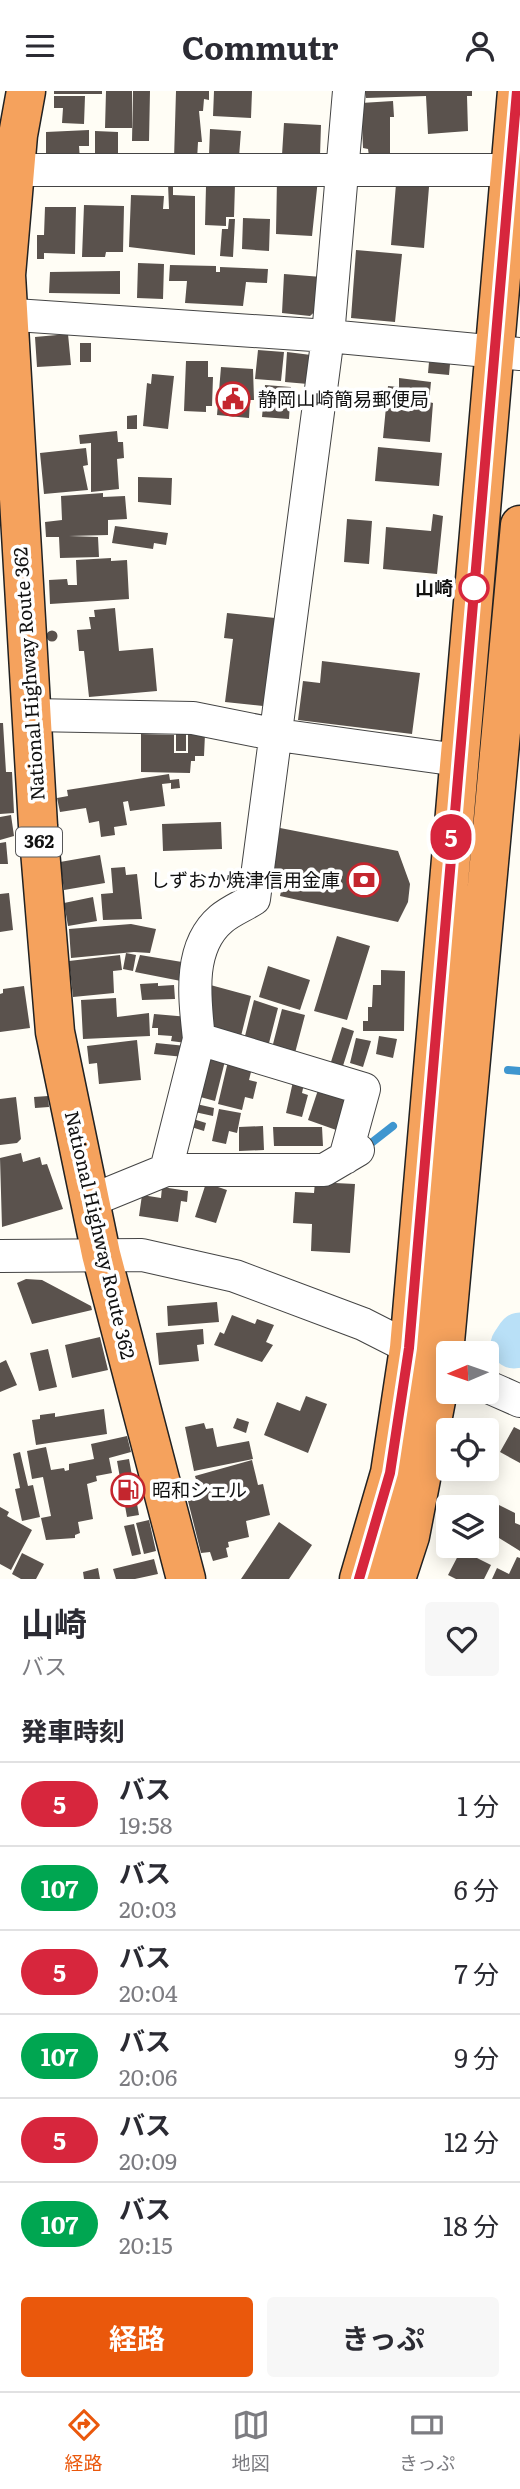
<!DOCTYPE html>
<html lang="ja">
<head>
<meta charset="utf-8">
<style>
	:root { --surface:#fff; --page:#f7f7f7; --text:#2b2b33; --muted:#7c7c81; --line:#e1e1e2; --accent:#ea580c }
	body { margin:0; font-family:Literata,"Noto Sans JP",serif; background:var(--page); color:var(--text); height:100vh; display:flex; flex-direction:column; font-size:26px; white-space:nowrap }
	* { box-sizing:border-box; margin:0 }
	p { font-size:23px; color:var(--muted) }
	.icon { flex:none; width:38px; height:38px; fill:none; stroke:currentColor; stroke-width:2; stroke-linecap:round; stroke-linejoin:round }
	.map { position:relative; height:1488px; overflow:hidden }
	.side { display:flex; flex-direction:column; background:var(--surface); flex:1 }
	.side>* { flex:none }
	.badge { padding:0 14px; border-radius:23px; font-size:24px; line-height:46px }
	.needle { width:46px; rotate:268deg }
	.fabs { position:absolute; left:436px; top:1250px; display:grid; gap:14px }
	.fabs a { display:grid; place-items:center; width:63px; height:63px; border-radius:7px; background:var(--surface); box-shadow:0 4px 18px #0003; font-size:35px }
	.map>.badge { position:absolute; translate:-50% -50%; box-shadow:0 0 0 4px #fff }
	h2 { padding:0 21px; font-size:26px; line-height:63px }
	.round { display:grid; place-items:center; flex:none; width:74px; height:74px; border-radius:7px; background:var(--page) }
	.headline { display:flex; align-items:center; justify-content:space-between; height:119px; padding:0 21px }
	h1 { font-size:33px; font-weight:700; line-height:52px }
	.button { display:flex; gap:14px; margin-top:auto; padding:14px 21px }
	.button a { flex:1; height:80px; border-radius:7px; background:var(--accent); color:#fff; font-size:28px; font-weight:700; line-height:80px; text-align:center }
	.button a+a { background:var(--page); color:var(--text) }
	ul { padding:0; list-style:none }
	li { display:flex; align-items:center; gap:21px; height:84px; padding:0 21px; border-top:2px solid var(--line) }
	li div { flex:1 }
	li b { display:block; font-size:26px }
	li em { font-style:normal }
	li .badge { min-width:77px; font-weight:700; text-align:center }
	header { display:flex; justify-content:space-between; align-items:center; height:91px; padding:0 21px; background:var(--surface); font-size:32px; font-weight:700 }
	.dock { display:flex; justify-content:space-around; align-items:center; height:98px; border-top:2px solid var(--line); background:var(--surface); font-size:19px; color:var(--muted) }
	.dock a { display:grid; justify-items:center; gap:4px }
	.dock .selected { color:var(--accent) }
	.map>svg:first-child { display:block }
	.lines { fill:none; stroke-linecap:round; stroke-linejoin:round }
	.stream { stroke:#3f96cf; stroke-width:8 }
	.river { stroke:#b9e0f7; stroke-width:47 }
	.building { fill:#5a524d }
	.minor-casing { stroke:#444; stroke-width:34 }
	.highway-casing { stroke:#222; stroke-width:41 }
	.minor { stroke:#fff; stroke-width:32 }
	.highway { stroke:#f5a25d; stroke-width:38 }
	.line-casing { stroke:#fff; stroke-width:16 }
	.line { stroke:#d7263d; stroke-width:10 }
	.stop-dot { fill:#fff; stroke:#d7263d; stroke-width:3.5 }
	.labels { text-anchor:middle; stroke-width:7; stroke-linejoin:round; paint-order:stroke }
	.shield { fill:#fff; stroke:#585858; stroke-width:2 }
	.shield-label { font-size:18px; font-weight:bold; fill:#111 }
	.poi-label { font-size:19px; fill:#111; stroke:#fff; text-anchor:start }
	.stop-label { font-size:19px; font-weight:bold; fill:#111; stroke:#fff; text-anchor:end }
	.street-label { font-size:19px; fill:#111; stroke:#fff }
</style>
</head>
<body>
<header><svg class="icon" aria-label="menu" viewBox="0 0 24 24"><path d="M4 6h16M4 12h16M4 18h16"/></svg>Commutr<svg class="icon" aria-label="person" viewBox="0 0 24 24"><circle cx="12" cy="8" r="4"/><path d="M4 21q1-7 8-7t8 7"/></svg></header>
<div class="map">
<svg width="520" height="1488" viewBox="0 0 520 1488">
	<rect width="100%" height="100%" fill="#fffdf5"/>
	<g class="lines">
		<path class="stream" d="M508 979 520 980
			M370 1053 393 1035"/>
		<path class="river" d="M514 1254 520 1245"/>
	</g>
	<path class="building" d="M54 0H102V3H54Z
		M106 0H132V37H105Z
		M133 0H150L149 50H132Z
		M176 0H209V9L204 8 203 20H199L202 51H198L197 69 174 68Z
		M214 0H252L251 27 213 25Z
		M365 0H472V5H467L468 40 428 43 426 5 366 7Z
		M54 5H85L84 33 62 32 63 17H54Z
		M393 10 394 26H390V64L369 65 368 58 363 57 361 12Z
		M284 32 321 34 320 65 282 64Z
		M210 38 241 40 239 66 209 64Z
		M89 39V55H79L80 69 46 70V41Z
		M95 40 118 41V64L95 70Z
		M277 87 318 88 312 145 276 143Z
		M225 91 235 93 234 126H226V135L205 134 206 95H225Z
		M168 92H173V104L195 105V164L129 156 131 104 164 105 163 118H169Z
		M396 93 429 96 424 157 391 154Z
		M84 114 124 115 123 161H106L105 166H82Z
		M45 116H76L75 163 44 162V168H37V144H44Z
		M243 127 270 128 269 160 242 158Z
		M229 128H235L233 166 220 165 222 138H228Z
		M356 159 402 163 395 231 351 227Z
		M138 172 164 173 163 208 137 207Z
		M170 174 216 175V181H220V176L268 178 267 192 246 191 243 215 185 212 187 190H169Z
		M120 180V203L49 202 50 181Z
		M284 183 322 186 319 217 310 225 282 222Z
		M68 243 71 274 37 276 35 246Z
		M80 252H91V271H80Z
		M258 259 284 261 281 290 255 288Z
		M287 261 311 264 308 293 285 291Z
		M186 270H208V286H213L212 315H206V321L184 320Z
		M429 271 450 273 449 284 428 282Z
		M221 276 253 278 254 309H250L249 327 217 324Z
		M152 283 174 285 168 338 143 335 147 292 151 293Z
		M399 287 431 291 429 311 433 312 430 351 383 347 388 295 399 296Z
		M265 294 291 296 289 328 262 326Z
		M137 324V338H127V325Z
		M117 340 118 351H123L124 367 117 368 119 398 91 401V352L80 353 79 344Z
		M378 356 442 362 439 395 375 390Z
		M86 357 88 374 83 375 88 399 44 403 40 362Z
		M138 386 172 387 171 414 138 411Z
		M103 402V406L125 405 127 428 108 429V444L69 445 98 446 99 466 60 467 59 446H46L45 431 62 429 61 405Z
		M433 423 443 425 437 483 383 478 386 436 431 440Z
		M347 428 372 430 369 473 344 471Z
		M115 435 168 442 166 454 154 452 153 458 112 452Z
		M111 467V470L127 469 129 508 50 513 49 489 67 488 68 494H77L76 469Z
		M115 517 119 560 153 557 157 600 89 606 84 560H79L77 539 91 538 89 526H95L94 519Z
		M227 522 275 527 263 615 225 611 233 548 224 547Z
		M46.5 545a5.5 5.5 0 1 1 11 0a5.5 5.5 0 1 1-11 0Z
		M322 570 420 582 412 643 298 629 303 590 320 592Z
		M0 632H3L6 681H12L14 722 0 723Z
		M141 643 174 644V662H188V643H205L204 665H195V670H191L190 682 141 681Z
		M176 643H186V660H176Z
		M169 683 170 689 179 688 180 697 171 698V692L162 693 165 715 130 720 128 710 123 711 127 734 114 736 115 744 101 746 99 730 89 732 86 717 60 721 57 707 68 705 67 699Z
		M11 724 14 745 0 749V726Z
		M221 731 222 758 163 760 162 733Z
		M275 736 398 760 410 793 408 811 398 831 280 805 284 786 268 774Z
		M6 751 8 773H0V752Z
		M100 764 105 792 64 799 60 771Z
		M125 776 126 784 137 783 142 828 103 829 101 803 113 802 111 777Z
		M9 802 13 839 0 841V803Z
		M93 806 97 830 68 835 64 812Z
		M131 833 156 838 150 862 134 861 71 867 69 838Z
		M337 845 370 855 347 929 314 920Z
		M126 862 136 864 133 880 123 878Z
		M120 864 122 879 113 880 114 902 73 906 69 870Z
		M140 864 188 872 186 891 135 881Z
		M268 875 310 889 300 919 259 906Z
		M381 879 405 880 404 940H363V930H368V916H372L373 894H381Z
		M158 892V895L174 894 175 908 142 909 140 893Z
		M203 892 251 905 240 949 205 939Z
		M24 895 30 937 0 941V903L3 902V898Z
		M116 907 117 926 149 922 150 945 83 948 81 909Z
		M254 909 278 917 268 956 244 949Z
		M282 918 305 924 295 962 272 957Z
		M154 923 189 926 186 952 171 950 172 945 158 944V937H152Z
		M342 936 354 940 342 978 330 974Z
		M379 945 397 948 393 967 376 963Z
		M356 947 371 950 363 976 350 972Z
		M137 949 141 989 99 993 97 972 89 973 87 955Z
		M156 952 186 955 184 966 154 963Z
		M201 962 226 966 215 1010 193 1004Z
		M229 966 253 973 249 989 257 991 253 1008 245 1006 242 1019 218 1013Z
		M294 986 305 988 302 1002 308 1004 302 1026 286 1022Z
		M320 993 351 1004 339 1040 308 1029Z
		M48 1005 49 1016 35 1017 34 1006Z
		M16 1006 21 1048 17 1052 0 1054V1008Z
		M192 1012 214 1017 213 1025 190 1020Z
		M219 1018 241 1022 237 1042 229 1040 226 1053 212 1050Z
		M190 1027 206 1032 204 1040 188 1035Z
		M263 1035 264 1059 239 1060V1036Z
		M273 1036H322L323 1055H274Z
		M21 1062 23 1071 40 1066 42 1074 47 1073 63 1118 2 1136 0 1067Z
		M315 1091 355 1093 350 1162 311 1160 312 1133 293 1132 295 1101 314 1102Z
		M206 1092 227 1099 216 1132 195 1126Z
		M162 1096 188 1100 187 1111 181 1110 178 1131 139 1125 142 1104 161 1107Z
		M26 1188 42 1189 91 1215 92 1219 32 1233 17 1192Z
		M217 1211 219 1231 168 1235 167 1215Z
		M232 1224 255 1233 257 1228 274 1234 266 1251 273 1254 262 1271 214 1254 220 1241 224 1243Z
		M203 1238 204 1253 197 1254 199 1270 159 1274 156 1242Z
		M100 1246 108 1279 72 1287 65 1254Z
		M48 1258 57 1296 39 1300 30 1262Z
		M6 1269 17 1294 0 1301V1272Z
		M306 1305 327 1313 308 1362 264 1344 277 1311 300 1320Z
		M104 1318 107 1343 36 1354 32 1329 40 1328V1324L55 1322V1326Z
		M237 1327 249 1331 246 1342 233 1337Z
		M204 1332 206 1338 213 1337 217 1356 249 1350 253 1368 194 1380 185 1336Z
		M514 1336 520 1339V1372L500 1361Z
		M127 1345 131 1361 109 1367 112 1382 96 1385 97 1390 87 1393 93 1428 78 1431 80 1442 75 1444V1447L46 1449 41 1427 51 1425 43 1386 32 1388 27 1360 46 1356 51 1379 64 1377 65 1380 69 1379V1373L94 1368 91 1353Z
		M20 1361 28 1395 33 1394 40 1426 22 1430 15 1398 20 1397 13 1363Z
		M129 1368 139 1424 127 1426 117 1370Z
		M252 1369 258 1394 263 1393 270 1424 246 1430 249 1446 228 1451 229 1456 226 1457 228 1466 213 1470 210 1461 201 1462 188 1410 201 1407 195 1385Z
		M479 1408 488 1413 491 1410 515 1422V1432L520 1434V1460L486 1439V1416H475Z
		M0 1416 9 1421 7 1425 32 1439 11 1479 0 1473Z
		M149 1429 156 1460 144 1463 136 1432Z
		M279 1431 312 1454 289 1488H241Z
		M134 1433 141 1463 132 1465 124 1435Z
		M461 1459 491 1474 484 1488H456L448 1484Z
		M22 1462 44 1473 36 1488H21L12 1483Z
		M517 1466 520 1467V1488H492L497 1477 509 1483Z
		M154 1468 158 1483 135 1488H116L113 1478Z
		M98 1477 100 1488H84L83 1481Z"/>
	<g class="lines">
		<defs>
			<path id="minor" d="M0 79H509
				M0 223 328 245 520 263
				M31 624 193 627 278 644 458 669
				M345 1067 364 998 199 948C195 909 187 857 221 828 230 820 243 815 254 808L328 245 349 0
				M166 1079 199 948
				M90 1110 166 1079H324L358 1059
				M0 1165 142 1164 235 1185 363 1233 428 1266
				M486 1295 520 1310"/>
			<path id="highway" d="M26 0 18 44 6 184 38 735 55 941 101 1163 186 1488
				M359 1488 390 1382 409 1257 517 0
				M396 1488 410 1445 443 1273 520 434"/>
		</defs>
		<use href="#minor" class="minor-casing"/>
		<use href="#highway" class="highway-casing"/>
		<use href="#minor" class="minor"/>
		<use href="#highway" class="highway"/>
	</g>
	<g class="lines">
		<defs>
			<path id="line" d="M359 1488 390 1382 409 1257 517 0"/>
		</defs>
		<use href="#line" class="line-casing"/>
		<use href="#line" class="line"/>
	</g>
	<defs>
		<symbol id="civic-ring" viewBox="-11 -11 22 22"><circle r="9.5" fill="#fff" stroke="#c4262e" stroke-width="1.5"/><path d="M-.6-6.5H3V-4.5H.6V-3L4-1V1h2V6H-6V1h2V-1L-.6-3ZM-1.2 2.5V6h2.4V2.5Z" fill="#c4262e"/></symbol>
		<symbol id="bank-ring" viewBox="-11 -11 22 22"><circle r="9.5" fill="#fff" stroke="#c4262e" stroke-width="1.5"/><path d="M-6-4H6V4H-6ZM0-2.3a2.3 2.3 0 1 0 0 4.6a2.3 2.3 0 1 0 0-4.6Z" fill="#c4262e"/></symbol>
		<symbol id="fuel-ring" viewBox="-11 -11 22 22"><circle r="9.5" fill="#fff" stroke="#c4262e" stroke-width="1.5"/><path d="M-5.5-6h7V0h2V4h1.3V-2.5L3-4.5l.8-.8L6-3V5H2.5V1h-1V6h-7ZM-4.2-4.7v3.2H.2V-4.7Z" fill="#c4262e"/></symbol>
	</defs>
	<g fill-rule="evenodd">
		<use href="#civic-ring" x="214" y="289" width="38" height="38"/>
		<use href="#bank-ring" x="345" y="770" width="38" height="38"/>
		<use href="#fuel-ring" x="109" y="1380" width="38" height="38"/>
	</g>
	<circle class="stop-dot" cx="474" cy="497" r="14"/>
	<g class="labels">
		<rect class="shield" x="16" y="736.5" width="46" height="29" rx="5"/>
		<g class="shield-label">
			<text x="39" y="757">362</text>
		</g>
		<g class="poi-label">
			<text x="258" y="315">静岡山崎簡易郵便局</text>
			<text x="340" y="796" text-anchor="end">しずおか焼津信用金庫</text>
			<text x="152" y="1406">昭和シェル</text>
		</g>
		<g class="stop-label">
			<text x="453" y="504">山崎</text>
		</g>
		<g class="street-label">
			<text transform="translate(29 583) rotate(-94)" y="7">National Highway Route 362</text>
			<text transform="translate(100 1144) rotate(77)" y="7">National Highway Route 362</text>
		</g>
	</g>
</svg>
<div class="fabs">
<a><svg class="needle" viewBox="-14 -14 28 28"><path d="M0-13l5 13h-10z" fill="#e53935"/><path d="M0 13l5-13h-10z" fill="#7c7c81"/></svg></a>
<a><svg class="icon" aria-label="locate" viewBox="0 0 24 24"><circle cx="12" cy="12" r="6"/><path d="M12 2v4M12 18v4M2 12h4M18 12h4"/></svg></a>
<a><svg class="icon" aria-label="layers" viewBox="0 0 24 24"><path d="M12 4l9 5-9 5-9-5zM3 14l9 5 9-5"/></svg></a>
</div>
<b class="badge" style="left:451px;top:746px;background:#d7263d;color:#fff">5</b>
</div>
<section class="side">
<div class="headline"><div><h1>山崎</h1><p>バス</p></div><a class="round"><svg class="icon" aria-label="heart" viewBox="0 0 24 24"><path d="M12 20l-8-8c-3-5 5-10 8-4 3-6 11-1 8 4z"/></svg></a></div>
<h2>発車時刻</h2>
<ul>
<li><span class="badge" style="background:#d7263d;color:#fff">5</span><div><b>バス</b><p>19:58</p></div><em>1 分</em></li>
<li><span class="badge" style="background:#00a651;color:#fff">107</span><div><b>バス</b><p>20:03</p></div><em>6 分</em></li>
<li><span class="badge" style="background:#d7263d;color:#fff">5</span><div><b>バス</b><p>20:04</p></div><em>7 分</em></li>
<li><span class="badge" style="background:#00a651;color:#fff">107</span><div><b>バス</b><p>20:06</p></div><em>9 分</em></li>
<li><span class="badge" style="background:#d7263d;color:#fff">5</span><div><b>バス</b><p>20:09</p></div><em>12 分</em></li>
<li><span class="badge" style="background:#00a651;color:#fff">107</span><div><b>バス</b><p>20:15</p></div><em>18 分</em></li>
</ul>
<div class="button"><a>経路</a><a>きっぷ</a></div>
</section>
<nav class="dock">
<a class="selected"><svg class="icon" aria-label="directions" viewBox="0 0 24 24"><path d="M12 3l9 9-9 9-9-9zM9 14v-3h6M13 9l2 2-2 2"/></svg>経路</a>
<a><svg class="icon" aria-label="map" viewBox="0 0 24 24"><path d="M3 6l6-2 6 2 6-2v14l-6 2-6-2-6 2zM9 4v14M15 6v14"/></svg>地図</a>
<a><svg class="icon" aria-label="tickets" viewBox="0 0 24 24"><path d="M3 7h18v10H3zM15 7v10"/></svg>きっぷ</a>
</nav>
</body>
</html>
